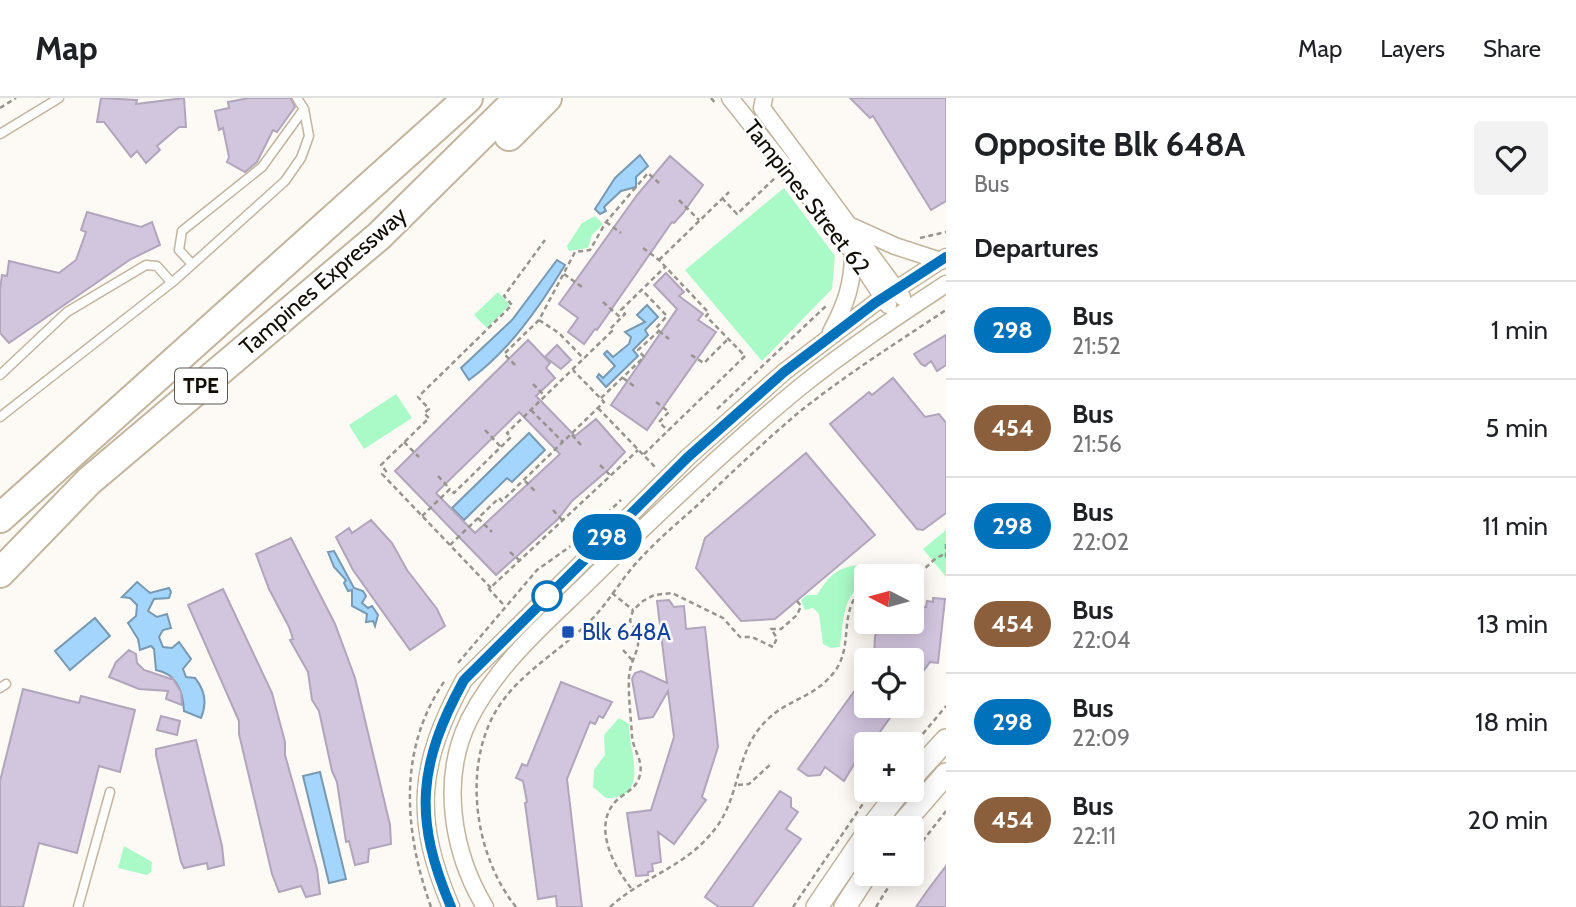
<!DOCTYPE html>
<html lang="en">
<head>
<meta charset="utf-8">
<style>
	:root { --surface:#fff; --page:#f2f2f2; --text:#202124; --muted:#757577; --line:#e0e0e0 }
	body { margin:0; font-family:Cabin,sans-serif; background:var(--page); color:var(--text); height:100vh; display:flex; flex-direction:column; font-size:26px; white-space:nowrap }
	* { box-sizing:border-box; margin:0 }
	p { font-size:23px; color:var(--muted) }
	.icon { flex:none; width:38px; height:38px; fill:none; stroke:currentColor; stroke-width:2; stroke-linecap:round; stroke-linejoin:round }
	.map { position:relative; flex:1; overflow:hidden }
	.side { display:flex; flex-direction:column; background:var(--surface); width:630px }
	.side>* { flex:none }
	.badge { padding:0 14px; border-radius:23px; font-size:24px; line-height:46px }
	.needle { width:46px; rotate:276deg }
	.fabs { position:absolute; left:854px; top:466px; display:grid; gap:14px }
	.fabs a { display:grid; place-items:center; width:70px; height:70px; border-radius:7px; background:var(--surface); box-shadow:0 4px 18px #0003; font-size:35px }
	.map>.badge { position:absolute; translate:-50% -50%; box-shadow:0 0 0 4px #fff }
	h2 { padding:0 28px; font-size:26px; line-height:63px }
	.round { display:grid; place-items:center; flex:none; width:74px; height:74px; border-radius:7px; background:var(--page) }
	.head { display:flex; align-items:center; justify-content:space-between; height:119px; padding:0 28px }
	h1 { font-size:33px; font-weight:800; line-height:52px }
	ul { padding:0; list-style:none }
	li { display:flex; align-items:center; gap:21px; height:98px; padding:0 28px; border-top:2px solid var(--line) }
	li div { flex:1 }
	li b { display:block; font-size:26px }
	li em { font-style:normal }
	li .badge { min-width:77px; font-weight:700; text-align:center }
	header { display:flex; align-items:center; gap:42px; box-sizing:border-box; height:98px; padding:0 35px; background:var(--surface); border-bottom:2px solid var(--line) }
	header strong { font-size:33px }
	nav { display:flex; gap:38px; margin-inline-start:auto; font-size:24px }
	main { display:flex; flex:1; min-height:0 }
	.map>svg:first-child { display:block }
	.green { fill:#a9fac7 }
	.water { fill:#a4d5fc; stroke:#7899b2; stroke-width:2 }
	.building { fill:#d2c6df; stroke:#b1a5bc; stroke-width:2; fill-rule:evenodd }
	.lines { fill:none; stroke-linecap:round; stroke-linejoin:round }
	.lane-casing { stroke:#c2b49d; stroke-width:11 }
	.street-casing { stroke:#c2b49d; stroke-width:19 }
	.secondary-casing { stroke:#c2b49d; stroke-width:24 }
	.highway-casing { stroke:#c2b49d; stroke-width:32 }
	.path { stroke:#97938d; stroke-width:2.5; stroke-dasharray:5 3.5; stroke-linecap:butt }
	.lane { stroke:#fff; stroke-width:8 }
	.street { stroke:#fff; stroke-width:16 }
	.secondary { stroke:#fff; stroke-width:21 }
	.highway { stroke:#fff; stroke-width:28 }
	.line-casing { stroke:#fff; stroke-width:16 }
	.line { stroke:#0072bc; stroke-width:10 }
	.stop-dot { fill:#fff; stroke:#0072bc; stroke-width:3.5 }
	.transit-dot { fill:#1a4fb4; stroke:#fff; stroke-width:2.5 }
	.labels { text-anchor:middle; stroke-width:5; stroke-linejoin:round; paint-order:stroke }
	.shield { fill:#fff; stroke:#585650; stroke-width:2 }
	.shield-label { font-size:21px; font-weight:bold; fill:#110d05 }
	.street-label { font-size:23px; fill:#110d05; stroke:#fff }
	.transit-label { font-size:23px; fill:#164399; stroke:#fff; text-anchor:start }
</style>
</head>
<body>
<header>
<strong>Map</strong>
<nav><a>Map</a><a>Layers</a><a>Share</a></nav>
</header>
<main>
<div class="map">
<svg width="946" height="809" viewBox="0 0 946 809">
	<rect width="100%" height="100%" fill="#fdfaf5"/>
	<path class="green" d="M784 90 835 158 832 191 762 263 685 172Z
		M595 118 603 126 592 137 588 150 569 153 567 148 582 125Z
		M498 194 510 207 487 230 474 217Z
		M396 296 412 320 364 351 349 327Z
		M946 432V479L923 451Z
		M858 467 875 478H866V484C842 496 843 526 840 549L831 550 823 546 819 516 813 510 805 512 801 502 807 497H817C828 479 837 469 858 467Z
		M619 620 629 626C627 648 653 701 606 700L593 689 594 672 605 657 604 637Z
		M124 748 152 764 151 774 147 777 118 770Z"/>
	<path class="water" d="M640 57 648 68 636 79V89L621 93 604 109 606 113 600 116 595 111 615 80Z
		M557 162 565 167C539 210 508 254 469 282L461 270 512 222Z
		M647 207 658 219 645 232 648 237 633 252 638 258 606 289 597 279 599 276 603 280 615 268 604 256 607 253 613 259 629 246 631 239 625 234 645 224 637 217Z
		M529 335 545 352 512 384 507 380 464 422 452 410Z
		M334 453 354 490 363 493 366 498 362 505 368 510 372 508 378 517 375 528 373 523 366 524 367 516 352 508V492L348 493 344 485 346 482 334 469 328 454Z
		M137 484 150 495 169 490 171 494 169 500 154 501 148 513 157 519 167 516 171 530 163 532 159 539 163 549 172 550 179 544 191 561 183 571 186 579 195 580C205 592 207 606 201 620L184 613C183 593 177 576 156 572L154 551 151 548 140 552 138 541 128 525 136 518 137 507 130 500 122 499Z
		M95 520 110 538 70 572 55 553Z
		M320 674 346 781 329 785 303 678Z"/>
	<path class="building" d="M101 0 137 2 136 6 184 0 186 29H179L157 48 160 52 146 65 137 53 131 59 104 24H97Z
		M249 0H291L295 9 277 34 273 32 257 64 245 74 227 64 229 59 223 30 219 32 215 13 229 10 228 4Z
		M850 0H946V103L931 112 873 18 870 20Z
		M670 58 703 87 683 115 674 125 672 124 597 232 595 231 584 246 568 234 578 220 559 206 637 97Z
		M87 114 141 129 152 124 160 147 131 161 9 245 0 235V191L2 177 7 178 9 163 59 175 76 162 86 134 81 132Z
		M666 175 684 194 679 198 703 216 698 222 716 234 647 332 611 307 677 211 654 187Z
		M946 237V267L937 273 931 263 925 268 921 266 914 256Z
		M528 242 550 265 546 270 555 280 536 298 575 338 596 321 625 354 608 372 572 403 558 421 496 477 395 373ZM519 314 560 356 475 435 436 395Z
		M557 247 571 262 561 271 545 259Z
		M893 280 925 319 939 316 946 325V415L923 432 917 431 830 326 869 294 872 297Z
		M806 355 875 437 775 521 741 523 696 470 705 440Z
		M371 422 392 445 407 472 437 511 445 528 410 552 353 472 336 439 349 430 352 435Z
		M291 440 335 526 355 580 390 727 391 746 369 751 368 764 355 767 349 743 346 744 337 684 332 673 319 613 312 602 308 574 290 542 293 541 289 529 269 491 256 456Z
		M223 491 272 595 285 644V657L317 771 320 796 306 799 301 788 279 794 272 776 239 636V623L188 507Z
		M933 500 945 501 938 565 930 564 912 589V562L874 558 875 538 882 523H921L923 509H926L927 503 933 504Z
		M669 502 674 509 684 508 686 531 705 529 718 649 702 699 706 702 674 746 658 734 661 764 652 766 653 773 648 774V777L636 778 627 715 651 712 674 639 668 593 653 619 639 621 632 581 635 575 641 573 667 585 657 503Z
		M129 552 136 556 137 565 144 572 171 581 172 579 181 594 182 607 166 601 168 593 139 591 109 579 116 564Z
		M866 577V607H899L873 644 866 646 844 683 825 669 820 677 808 678 798 671Z
		M561 584 612 604 603 620 599 618 595 626 590 624 567 681 582 809H557L556 798 538 801 525 705 527 704 523 683 516 680 522 666 527 668Z
		M23 591 79 605 81 598 135 612 120 674 99 668 77 755 39 745 23 809H0V683Z
		M161 618 180 623 177 637 157 632Z
		M196 642 222 748 224 767 208 771 207 765 184 770 181 764 156 657V651Z
		M780 693 791 700V709L798 714 786 731 801 741 752 809H719L705 799Z
		M946 768V809H916L927 793Z"/>
	<g class="lines">
		<defs>
			<path id="lane" d="M0 36 59 0
				M192 166 179 152 182 133 262 69 304 11
				M0 277 67 214 146 167 157 168 171 184
				M0 319 175 182 285 83 301 60 309 38 304 11 297 0
				M0 590 6 586
				M78 809 110 694"/>
			<path id="street" d="M730 0 853 154 888 207
				M764 0 762 10 902 199
				M853 129 895 148 941 163
				M831 234C846 206 853 186 853 154
				M451 809C413 720 418 666 464 582L688 359 784 274 875 205 946 159
				M485 809C452 754 440 681 469 622 497 566 545 526 589 483 657 416 726 350 799 290 846 252 896 219 946 186"/>
			<path id="secondary" d="M912 679 946 642
				M871 730 901 691
				M899 730 946 676
				M817 809 866 737
				M845 809 867 775"/>
			<path id="highway" d="M509 38 547 0
				M0 420 468 0
				M0 475 89 383 379 138 519 0"/>
		</defs>
		<use href="#lane" class="lane-casing"/>
		<use href="#street" class="street-casing"/>
		<use href="#secondary" class="secondary-casing"/>
		<use href="#highway" class="highway-casing"/>
		<path class="path" d="M711 0 716 6
			M0 10 16 0
			M722 100 737 116 775 80
			M679 102 699 122
			M606 124 621 135
			M920 140 946 134
			M643 150 659 162 709 215 706 218 745 258 643 357
			M659 162 729 94
			M564 176 582 189
			M603 204 621 220
			M539 222 559 235 584 261
			M659 233 669 241
			M691 257 704 265 728 241
			M515 267 504 256 539 222 575 154 590 152 606 124 648 75 659 85
			M623 280 635 289
			M533 286 545 298
			M601 300 644 259 638 252 659 233 656 230 667 218 642 192
			M656 304 669 314 659 324 668 333
			M598 310 656 370
			M717 311 827 207
			M531 312 563 344
			M485 332 501 349
			M572 337 581 347
			M404 344 419 359
			M600 367 611 378
			M438 378 450 391
			M525 383 535 393
			M553 412 564 424
			M422 418 450 391 454 395 511 339 507 335 612 233 610 231 625 216 621 212 665 169
			M478 420 492 434
			M946 446V463
			M450 447 499 400 502 403 604 304 573 272
			M510 454 519 462
			M912 480C926 474 930 460 946 456
			M491 490 382 376 386 373 381 367 429 320 424 315 429 311 418 299 512 207 504 198 545 142
			M612 495 633 512
			M503 506 489 491 638 352
			M623 552 633 563
			M458 565 537 472 575 445 621 402
			M912 649 946 608
			M738 687 749 686 772 665
			M912 757 946 713
			M631 790C614 769 591 727 617 702 625 695 636 690 639 680 645 663 633 653 632 638 631 620 628 597 629 579 631 554 648 549 630 523L633 512 643 503 654 497 672 495 723 520 740 539H752L773 549 777 540 771 531H781L797 517 801 508 797 503
			M431 809C404 734 397 650 446 581
			M516 809C478 762 465 685 488 629 508 579 558 557 593 520 610 502 622 480 639 462 658 441 680 423 701 404 732 374 765 343 798 315 844 278 896 245 946 212
			M610 809C644 778 686 769 715 731 741 698 735 652 767 622 789 600 815 600 835 573 855 545 836 513 866 486
			M793 809 873 691
			M876 809 897 775"/>
		<use href="#lane" class="lane"/>
		<use href="#street" class="street"/>
		<use href="#secondary" class="secondary"/>
		<use href="#highway" class="highway"/>
	</g>
	<g class="lines">
		<defs>
			<path id="line" d="M451 809C413 720 418 666 464 582L688 359 784 274 875 205 946 159"/>
		</defs>
		<use href="#line" class="line-casing"/>
		<use href="#line" class="line"/>
	</g>
	<circle class="stop-dot" cx="547" cy="498" r="14"/>
	<rect class="transit-dot" x="561" y="527" width="14" height="14" rx="3.5"/>
	<g class="labels">
		<rect class="shield" x="175" y="270.5" width="52" height="35" rx="5"/>
		<g class="shield-label">
			<text x="201" y="295">TPE</text>
		</g>
		<g class="street-label">
			<text transform="translate(807 99) rotate(52)" y="8">Tampines Street 62</text>
			<text transform="translate(323 183) rotate(-41)" y="8">Tampines Expressway</text>
		</g>
		<g class="transit-label">
			<text x="582" y="542">Blk 648A</text>
		</g>
	</g>
</svg>
<div class="fabs">
<a><svg class="needle" viewBox="-14 -14 28 28"><path d="M0-13l5 13h-10z" fill="#e53935"/><path d="M0 13l5-13h-10z" fill="#757577"/></svg></a>
<a><svg class="icon" aria-label="locate" viewBox="0 0 24 24"><circle cx="12" cy="12" r="6"/><path d="M12 2v4M12 18v4M2 12h4M18 12h4"/></svg></a>
<a>+</a>
<a>−</a>
</div>
<b class="badge" style="left:607px;top:439px;background:#0072bc;color:#fff">298</b>
</div>
<section class="side">
<div class="head"><div><h1>Opposite Blk 648A</h1><p>Bus</p></div><a class="round"><svg class="icon" aria-label="heart" viewBox="0 0 24 24"><path d="M12 20l-8-8c-3-5 5-10 8-4 3-6 11-1 8 4z"/></svg></a></div>
<h2>Departures</h2>
<ul>
<li><span class="badge" style="background:#0072bc;color:#fff">298</span><div><b>Bus</b><p>21:52</p></div><em>1 min</em></li>
<li><span class="badge" style="background:#8b5e3c;color:#fff">454</span><div><b>Bus</b><p>21:56</p></div><em>5 min</em></li>
<li><span class="badge" style="background:#0072bc;color:#fff">298</span><div><b>Bus</b><p>22:02</p></div><em>11 min</em></li>
<li><span class="badge" style="background:#8b5e3c;color:#fff">454</span><div><b>Bus</b><p>22:04</p></div><em>13 min</em></li>
<li><span class="badge" style="background:#0072bc;color:#fff">298</span><div><b>Bus</b><p>22:09</p></div><em>18 min</em></li>
<li><span class="badge" style="background:#8b5e3c;color:#fff">454</span><div><b>Bus</b><p>22:11</p></div><em>20 min</em></li>
</ul>
</section>
</main>
</body>
</html>
